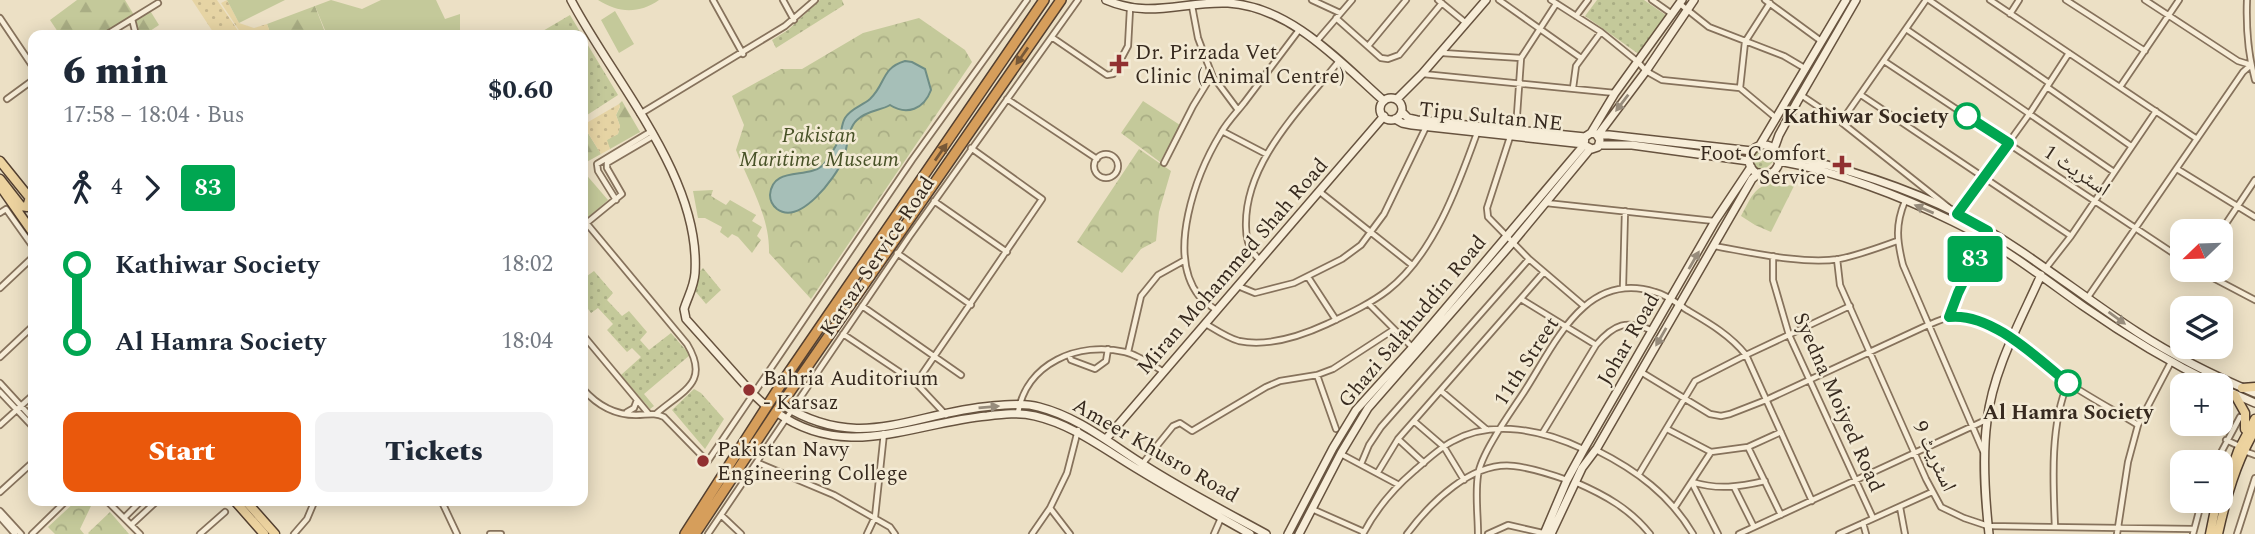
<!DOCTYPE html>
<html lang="en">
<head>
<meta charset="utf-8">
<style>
	:root { --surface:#fff; --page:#f2f2f3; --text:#1f2937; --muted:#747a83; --accent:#ea580c }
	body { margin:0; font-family:Spectral,"Noto Naskh Arabic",serif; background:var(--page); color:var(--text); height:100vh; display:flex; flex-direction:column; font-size:26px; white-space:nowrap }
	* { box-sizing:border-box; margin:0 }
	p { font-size:23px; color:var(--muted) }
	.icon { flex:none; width:38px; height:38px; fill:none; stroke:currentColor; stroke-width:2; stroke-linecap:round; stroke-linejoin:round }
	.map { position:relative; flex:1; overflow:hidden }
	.drawer { position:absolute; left:28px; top:30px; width:560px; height:476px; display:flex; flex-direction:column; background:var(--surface); border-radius:14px; box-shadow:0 4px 18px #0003 }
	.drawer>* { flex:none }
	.badge { padding:0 14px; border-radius:5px; font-size:24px; line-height:46px }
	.needle { width:46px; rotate:247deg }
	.controls { position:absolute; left:2170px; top:219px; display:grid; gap:14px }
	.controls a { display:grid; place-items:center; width:63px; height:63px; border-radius:14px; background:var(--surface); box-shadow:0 4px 18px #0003; font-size:35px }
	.map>.badge { position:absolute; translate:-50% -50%; box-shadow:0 0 0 4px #fff }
	.legs { display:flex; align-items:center; gap:10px; height:77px; padding:0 35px; font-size:23px }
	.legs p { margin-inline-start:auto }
	.head { display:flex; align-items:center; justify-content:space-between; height:119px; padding:0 35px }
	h1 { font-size:38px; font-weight:800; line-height:52px }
	.primary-button { display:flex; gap:14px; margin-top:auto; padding:14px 35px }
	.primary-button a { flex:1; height:80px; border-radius:14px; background:var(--accent); color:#fff; font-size:28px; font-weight:800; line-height:80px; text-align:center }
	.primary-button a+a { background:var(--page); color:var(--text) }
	ul { padding:0 35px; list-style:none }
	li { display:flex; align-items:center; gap:24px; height:77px; font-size:26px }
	li i { display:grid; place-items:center; width:10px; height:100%; margin:0 9px; background:currentColor }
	li i::after { content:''; width:18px; height:18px; margin:-9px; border:5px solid; border-radius:50%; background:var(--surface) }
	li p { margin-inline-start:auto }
	li:first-child i { background:linear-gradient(#0000 50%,currentColor 0) }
	li:last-child i { background:linear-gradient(currentColor 50%,#0000 0) }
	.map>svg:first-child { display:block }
	.grass { fill:url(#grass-dots) }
	.forest { fill:url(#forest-firs) }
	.sand { fill:url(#sand-dots) }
	.park { fill:url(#park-crowns) }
	.garden { fill:#c4c99a }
	.water { fill:#a6bfb8; stroke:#6e8d85; stroke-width:2 }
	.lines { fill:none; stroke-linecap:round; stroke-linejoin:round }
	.street-casing { stroke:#86725c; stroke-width:8 }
	.secondary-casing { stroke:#67533f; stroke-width:10 }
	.primary-casing { stroke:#544030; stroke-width:11 }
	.highway-casing { stroke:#544030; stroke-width:12 }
	.street { stroke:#f7edd8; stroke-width:4.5 }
	.secondary { stroke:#f7edd8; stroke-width:7 }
	.primary { stroke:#edd39f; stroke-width:8 }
	.highway { stroke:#d69e5b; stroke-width:9 }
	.oneway { fill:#775837 }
	.oneway2 { fill:#978c7c }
	.line-1-casing { stroke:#fff; stroke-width:16 }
	.line-1 { stroke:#00a651; stroke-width:10 }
	.poi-dot { fill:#913031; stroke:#f3ead4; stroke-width:2.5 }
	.stop-1-dot { fill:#fff; stroke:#00a651; stroke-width:3.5 }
	.labels { text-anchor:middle; stroke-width:5; stroke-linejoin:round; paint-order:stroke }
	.poi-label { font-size:21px; fill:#372a1f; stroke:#f3ead4; text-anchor:start }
	.street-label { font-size:21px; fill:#372a1f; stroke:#f3ead4 }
	.stop-label { font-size:21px; font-weight:bold; fill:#372a1f; stroke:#f3ead4; text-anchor:end }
	.park-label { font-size:21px; font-style:italic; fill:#485227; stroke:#f3ead4 }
</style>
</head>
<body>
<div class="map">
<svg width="2255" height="534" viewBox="0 0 2255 534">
	<defs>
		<pattern id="grass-dots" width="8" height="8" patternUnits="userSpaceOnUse" patternTransform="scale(1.75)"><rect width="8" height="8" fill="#c4c99a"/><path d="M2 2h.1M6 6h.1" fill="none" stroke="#a9ad84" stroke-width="1.8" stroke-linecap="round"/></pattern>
		<pattern id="forest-firs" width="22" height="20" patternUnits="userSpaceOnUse" patternTransform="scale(1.75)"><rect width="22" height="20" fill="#c4c99a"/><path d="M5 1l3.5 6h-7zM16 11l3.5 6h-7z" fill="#a9ad84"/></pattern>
		<pattern id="sand-dots" width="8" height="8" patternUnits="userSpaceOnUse" patternTransform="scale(1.75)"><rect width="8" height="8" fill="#e6d4a4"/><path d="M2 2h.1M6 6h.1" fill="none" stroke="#c6b68d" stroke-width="1.8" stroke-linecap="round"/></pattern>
		<pattern id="park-crowns" width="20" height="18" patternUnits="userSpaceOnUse" patternTransform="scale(1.75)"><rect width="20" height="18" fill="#c4c99a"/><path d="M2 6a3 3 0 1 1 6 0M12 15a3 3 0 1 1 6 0" fill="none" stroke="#a9ad84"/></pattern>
	</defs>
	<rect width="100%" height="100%" fill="#ece0c5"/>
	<path class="grass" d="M820 0H842L844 5 776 48 772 40 788 30Z
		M1597 0H1644L1667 16 1640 55 1585 16Z
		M570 15 582 35H536Z
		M583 37 618 95 584 117 583 114Z
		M1766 150 1774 154V161L1766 168H1755L1752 160 1756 153Z
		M703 268 721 290 706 304 696 292 697 274Z
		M594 271 613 293 607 300 622 316 629 311 647 332 640 340 649 350 671 333 690 355 644 394 654 406 650 409 621 375 641 357 632 348 627 352 607 330 613 324 598 308 591 313 583 302V272L587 276Z
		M694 389 701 393 724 419 705 449 672 410Z"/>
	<path class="forest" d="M77 0H125L134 15 102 35H60L50 20Z
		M315 6 326 35H271L267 24Z
		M149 9 159 25 144 35H141L133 19Z
		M622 101 640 132 610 149 606 140 618 134 620 126 616 115 620 107 619 104Z
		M583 125 601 154 583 164Z"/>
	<path class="sand" d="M192 0H217L241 35H215Z
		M227 0 239 23 254 28 267 24 271 35H242L221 3Z
		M619 104 620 106 616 115 620 126 618 134 607 140 610 149 601 154 583 125Z"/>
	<path class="park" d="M919 18 965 50 972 62 811 299 769 253C770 216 749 184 736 150L744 125 732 96 781 69H802L863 33Z
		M1143 101 1180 125 1160 162 1121 133Z
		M1139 149 1171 171 1159 212 1156 241 1141 249 1122 273 1077 242Z
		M1774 183 1794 186 1771 232 1755 225 1741 216C1750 200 1754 185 1774 183Z
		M713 190 711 196 726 205 730 200 756 215 752 221 762 227 757 236 761 240 752 253 738 237 732 234 728 238 720 232 722 227 705 218H698L693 191Z
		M76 501 95 502 91 506 80 529 84 534H55L48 527Z
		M110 512 129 534H89L88 533Z"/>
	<path class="garden" d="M227 0H285L239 23Z
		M331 0 362 9 381 0H436L445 19 460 14V35H327L315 6Z
		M598 0H659C639 14 618 13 598 0Z
		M615 11 634 44 619 53 601 20Z
		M583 171 608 200 585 220 583 217Z"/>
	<path class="water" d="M905 61 912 62 925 69 931 90C924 109 907 116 890 105 880 111 867 110 857 120 847 129 848 148 843 160 835 178 800 226 777 209 772 205 770 200 770 195 772 166 807 179 822 166 826 163 838 143 839 139 842 132 841 125 845 118 851 108 862 106 870 99 886 84 881 68 905 61Z"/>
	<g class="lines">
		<defs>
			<path id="street" d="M713 0 743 54
				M783 0 794 20
				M1312 0 1340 13
				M1438 0 1466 23
				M1499 0 1581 58
				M1551 0 1601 32 1638 62 1646 71 1662 80 1740 88 1776 118
				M1652 0 1672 14
				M1765 0 1821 41
				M1929 0 2049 83
				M1990 0 2197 139
				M2066 0 2145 51
				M2247 0C2246 27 2248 54 2255 80
				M1680 4 1709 27 1784 56 1806 69
				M1192 6 1198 38 1212 75 1238 110
				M2010 14 2019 0
				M1576 16 1588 0
				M0 18 33 67
				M1336 18 1381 58 1388 59 1399 55 1442 3
				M1906 29 2114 172
				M106 35 132 19
				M136 35 132 19 158 3
				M1053 38 1107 75 1113 74 1128 46 1130 9
				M1316 42 1352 0
				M1368 46 1406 0
				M1442 53 1521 58
				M1884 61 2182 259
				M1423 74 1615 93
				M2047 87 2131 146
				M2120 87 2179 0
				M1573 88 1576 66 1601 32
				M1740 88 1745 42 1770 3
				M1801 95 1841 122 1948 207
				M1861 95 2071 236
				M7 99 33 80
				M1007 99 1097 159
				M640 114 785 26 815 0
				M1841 122 1926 0
				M1516 129 1521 58 1556 4
				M1222 131 1266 154
				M1510 137 1487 208 1488 217 1529 259 1584 306
				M1094 166a12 12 0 1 1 24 0a12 12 0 1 1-24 0Z
				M1164 163 1193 106 1212 75
				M2177 169 2255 217
				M1320 192 1412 265
				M616 200 598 171 597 164 650 132
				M934 201 1007 252
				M1905 201C1895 225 1897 241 1903 265L1983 451
				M1546 203 1714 221
				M0 213 6 209 33 247
				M1958 213 2030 113 2069 53
				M583 219 687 344C710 382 684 390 657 413
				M583 226 622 194 607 168V163L653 136
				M2221 231 2255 180
				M1714 246C1749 252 1804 265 1839 259 1859 255 1878 248 1897 241
				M897 253 971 305
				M1773 256V280L1789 335 1873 518
				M1837 259 1840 285 1926 479 1941 507 1964 518 1988 526 2193 529
				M1260 260C1249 251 1246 240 1246 227 1244 162 1302 108 1339 61
				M2046 268 2071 236 2156 111
				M2198 270 2255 300
				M1308 277 1336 320
				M1238 286 1255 293 1294 283 1342 259 1361 245 1384 214 1426 127
				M1623 287 1625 211
				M0 288 33 257
				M2088 297 2243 72 2251 65 2238 61 2145 0
				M1521 299 1596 345
				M1369 304 1412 347
				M862 306 961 375
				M1216 310C1211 306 1204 302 1199 296 1166 254 1196 174 1221 133 1227 122 1236 113 1244 103 1262 79 1281 54 1299 30
				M1949 317 1958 293 1988 231
				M1206 324C1216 330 1228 338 1239 341 1269 347 1301 336 1327 324 1348 314 1370 304 1388 290 1433 255 1458 186 1477 133
				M843 334 916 383 946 415
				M583 335 648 413
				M1128 352 1141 296 1158 275 1185 260
				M1069 355 1071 360 1095 369 1106 361 1108 349
				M0 357 33 326
				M1641 372 1710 414 1721 416 1730 414 1766 400 1928 325C1937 322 1948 315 1959 316 1999 318 2037 361 2068 383 2091 398 2115 411 2138 425
				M1317 375 1336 429
				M0 383 33 419
				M916 383 1042 199 971 148
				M583 389C597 405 614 415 636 415 647 415 654 412 664 417L701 455 708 461 912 160 1027 0
				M1441 391 1486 429
				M0 392 33 427
				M627 412 634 408 637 400
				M1018 413C1026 363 1079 341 1125 352 1138 355 1152 365 1164 372
				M1415 422 1444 447 1464 480
				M0 425 33 395
				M1667 429 1711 452 1748 447 1781 432
				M1542 434 1596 345C1614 324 1627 319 1653 331
				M1398 439 1424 463
				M2226 440 2237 445
				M1748 447 1781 515
				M1596 450C1636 470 1670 495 1693 534
				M2247 452 2255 455
				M1341 454 1399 485
				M2216 462 2240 417
				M758 463 834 495 890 527 895 534
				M1143 463 1173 426 1180 423 1192 431 1266 387 1280 381 1317 375 1333 369 1393 330
				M1361 464 1369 445 1381 427 1529 259
				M1378 472 1398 439 1544 272
				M1639 474 1695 381 1746 355 1850 306
				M1575 482C1605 495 1630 509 1650 534
				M1692 482C1718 490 1739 487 1765 481
				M1692 483 1718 534
				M1734 487 1754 527
				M0 492 33 462
				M106 500 140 534
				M441 500 457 534
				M1675 507 1711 452
				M1900 507 1905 534
				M1050 508 1070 534
				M1312 509 1364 532
				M0 511 21 534
				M721 515 741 534
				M0 517 15 534
				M124 518 142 500
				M1863 523 1866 534
				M131 525 158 500
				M2055 527C2053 482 2050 424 2068 383
				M32 534 67 500
				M200 534 225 512
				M294 534 307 519 315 500
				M490 534H501
				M708 534 909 237 1078 0
				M867 534 875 517 884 433
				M1032 534 1050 508 1067 473 1078 430
				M1214 534 1221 518
				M1363 534C1376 509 1393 489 1414 471 1426 461 1439 448 1453 441 1493 419 1543 430 1583 449
				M1407 534C1430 503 1472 461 1514 466 1532 468 1550 474 1567 480
				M1478 534C1478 515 1475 494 1478 475 1481 453 1511 412 1524 392 1555 344 1585 270 1655 292 1667 295 1677 303 1687 310 1709 323 1730 335 1746 355L1812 501
				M1488 534 1508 525 1547 534
				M1739 534 1986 420
				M1839 534 1932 492
				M2117 534 2128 462 2138 425 2171 362
				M2193 534 2202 500
				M2237 534 2255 478"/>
			<path id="secondary" d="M571 0C614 82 701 177 695 273 694 287 688 296 684 309L686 319 753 394 767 407
				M1106 0C1150 19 1183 1 1228 3 1291 7 1339 61 1384 101
				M1380 109a11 11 0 1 1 22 0a11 11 0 1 1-22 0Z
				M1397 99 1422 74 1486 0
				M1402 112 1408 118 1417 120 1585 137
				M1395 119 1402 123 1412 125 1584 144
				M1591 133 1596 134 1600 140 1598 147 1592 149 1584 145 1585 137 1591 133 1615 93 1682 0
				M1598 135 1646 71 1694 0
				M1598 135H1609L1752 151
				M1599 145H1632L1749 161
				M1760 145 1846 0
				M1749 160a15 15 0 1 1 30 0a15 15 0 1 1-30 0Z
				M1774 149 1779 135 1797 102 1856 0
				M1777 153C1838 166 1903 186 1959 214 2022 247 2077 293 2137 332 2174 356 2214 376 2255 393
				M1778 161C1836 171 1901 196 1954 222 2000 244 2042 277 2083 306 2126 336 2169 362 2216 385
				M2221 388 2255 403
				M781 404C861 454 910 413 992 406 1008 405 1024 403 1039 407 1078 417 1108 442 1141 463 1181 489 1224 511 1266 534
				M776 412C846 462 912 423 987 416 1003 414 1019 412 1035 416 1074 425 1105 450 1139 470 1175 492 1213 513 1250 534
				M1106 439 1384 116
				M1288 534 1333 448 1356 410 1412 348 1584 145
				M1299 534 1341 453 1368 408 1513 242 1590 149
				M1544 534 1567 480 1584 449 1715 221 1751 167
				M1551 534 1582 468 1597 448 1752 179 1759 173
				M1989 534C1985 497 1982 458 1987 421 1993 370 2020 322 2041 275"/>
			<path id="primary" d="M0 161 33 202
				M0 179 21 206 27 207 30 197
				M0 186 33 233
				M2242 388 2255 387
				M2235 395 2245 413V429
				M2221 498 2238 451 2255 419
				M234 500 264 534
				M245 500 275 534
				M2210 534 2217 500
				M2218 534C2226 498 2236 462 2255 430"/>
			<path id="highway" d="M685 534 785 378 1044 0
				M695 534 776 412 1061 0"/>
		</defs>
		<use href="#street" class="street-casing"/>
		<use href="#secondary" class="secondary-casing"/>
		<use href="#primary" class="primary-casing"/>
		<use href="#highway" class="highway-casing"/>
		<use href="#street" class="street"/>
		<use href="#secondary" class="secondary"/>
		<use href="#primary" class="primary"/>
		<use href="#highway" class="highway"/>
	</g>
	<defs><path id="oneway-solid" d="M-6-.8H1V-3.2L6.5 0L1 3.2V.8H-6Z" transform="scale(1.75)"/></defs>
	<g class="oneway">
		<use href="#oneway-solid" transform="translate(1022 56) rotate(125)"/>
		<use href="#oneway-solid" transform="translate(941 152) rotate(-55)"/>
	</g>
	<g class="oneway2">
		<use href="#oneway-solid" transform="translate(1622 103) rotate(127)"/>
		<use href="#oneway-solid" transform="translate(1924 209) rotate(-157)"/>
		<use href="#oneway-solid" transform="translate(1694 260) rotate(-60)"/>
		<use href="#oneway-solid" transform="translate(2117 318) rotate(36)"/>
		<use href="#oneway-solid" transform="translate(1661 337) rotate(120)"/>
		<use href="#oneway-solid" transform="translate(989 407) rotate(-5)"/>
	</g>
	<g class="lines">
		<defs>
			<path id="line-1" d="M1967 116 2009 143 1957 214 1988 231 1958 293 1949 317C1991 312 2037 358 2068 383"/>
		</defs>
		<use href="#line-1" class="line-1-casing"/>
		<use href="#line-1" class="line-1"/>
	</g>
	<g class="poi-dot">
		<path d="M1115.5 53.5h7v7h7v7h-7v7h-7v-7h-7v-7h7z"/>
		<path d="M1838.5 154.5h7v7h7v7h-7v7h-7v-7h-7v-7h7z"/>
		<circle cx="749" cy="390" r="7"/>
		<circle cx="703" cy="461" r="7"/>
	</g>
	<g class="stop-1-dot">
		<circle cx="1967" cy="116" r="12"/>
		<circle cx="2068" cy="383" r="12"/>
	</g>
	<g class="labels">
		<g class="poi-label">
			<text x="1135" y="59">Dr. Pirzada Vet<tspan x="1135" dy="24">Clinic (Animal Centre)</tspan></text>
			<text x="1826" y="160" text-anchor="end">Foot Comfort<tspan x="1826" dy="24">Service</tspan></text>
			<text x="763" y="385">Bahria Auditorium<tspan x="763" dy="24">- Karsaz</tspan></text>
			<text x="717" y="456">Pakistan Navy<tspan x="717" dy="24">Engineering College</tspan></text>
		</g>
		<g class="street-label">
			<text transform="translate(1491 116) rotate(6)" y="7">Tipu Sultan NE</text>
			<text transform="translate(2077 170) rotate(34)" y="7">اسٹریٹ 1</text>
			<text transform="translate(877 256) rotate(-56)" y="7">Karsaz Service Road</text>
			<text transform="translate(1232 266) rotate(-49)" y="7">Miran Mohammed Shah Road</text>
			<text transform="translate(1412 321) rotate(-50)" y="7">Ghazi Salahuddin Road</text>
			<text transform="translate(1628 339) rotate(-60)" y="7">Johar Road</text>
			<text transform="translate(1526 361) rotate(-57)" y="7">11th Street</text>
			<text transform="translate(1839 402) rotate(66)" y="7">Syedna Moiyed Road</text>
			<text transform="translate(1156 450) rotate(30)" y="7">Ameer Khusro Road</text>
			<text transform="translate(1935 456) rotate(65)" y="7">اسٹریٹ 9</text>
		</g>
		<g class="stop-label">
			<text x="1948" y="123">Kathiwar Society</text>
			<text x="2068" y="419" text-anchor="middle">Al Hamra Society</text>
		</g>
		<g class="park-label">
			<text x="819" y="142">Pakistan<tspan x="819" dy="24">Maritime Museum</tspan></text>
		</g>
	</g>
</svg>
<div class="controls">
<a><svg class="needle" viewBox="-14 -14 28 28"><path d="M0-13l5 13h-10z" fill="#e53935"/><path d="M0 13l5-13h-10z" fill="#747a83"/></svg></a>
<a><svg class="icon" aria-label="layers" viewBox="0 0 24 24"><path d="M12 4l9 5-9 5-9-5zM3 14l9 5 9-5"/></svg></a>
<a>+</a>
<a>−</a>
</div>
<b class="badge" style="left:1975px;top:259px;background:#00a651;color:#fff">83</b>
<section class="drawer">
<div class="head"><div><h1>6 min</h1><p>17:58 – 18:04 · Bus</p></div><b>$0.60</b></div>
<div class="legs"><svg class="icon" aria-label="walk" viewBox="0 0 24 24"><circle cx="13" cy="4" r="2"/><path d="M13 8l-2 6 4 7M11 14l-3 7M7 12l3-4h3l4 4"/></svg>4<svg class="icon" aria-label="forward" viewBox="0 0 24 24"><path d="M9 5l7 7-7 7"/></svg><b class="badge" style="background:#00a651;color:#fff">83</b></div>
<ul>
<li><i style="color:#00a651"></i><b>Kathiwar Society</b><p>18:02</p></li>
<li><i style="color:#00a651"></i><b>Al Hamra Society</b><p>18:04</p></li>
</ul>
<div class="primary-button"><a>Start</a><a>Tickets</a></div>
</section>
</div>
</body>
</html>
